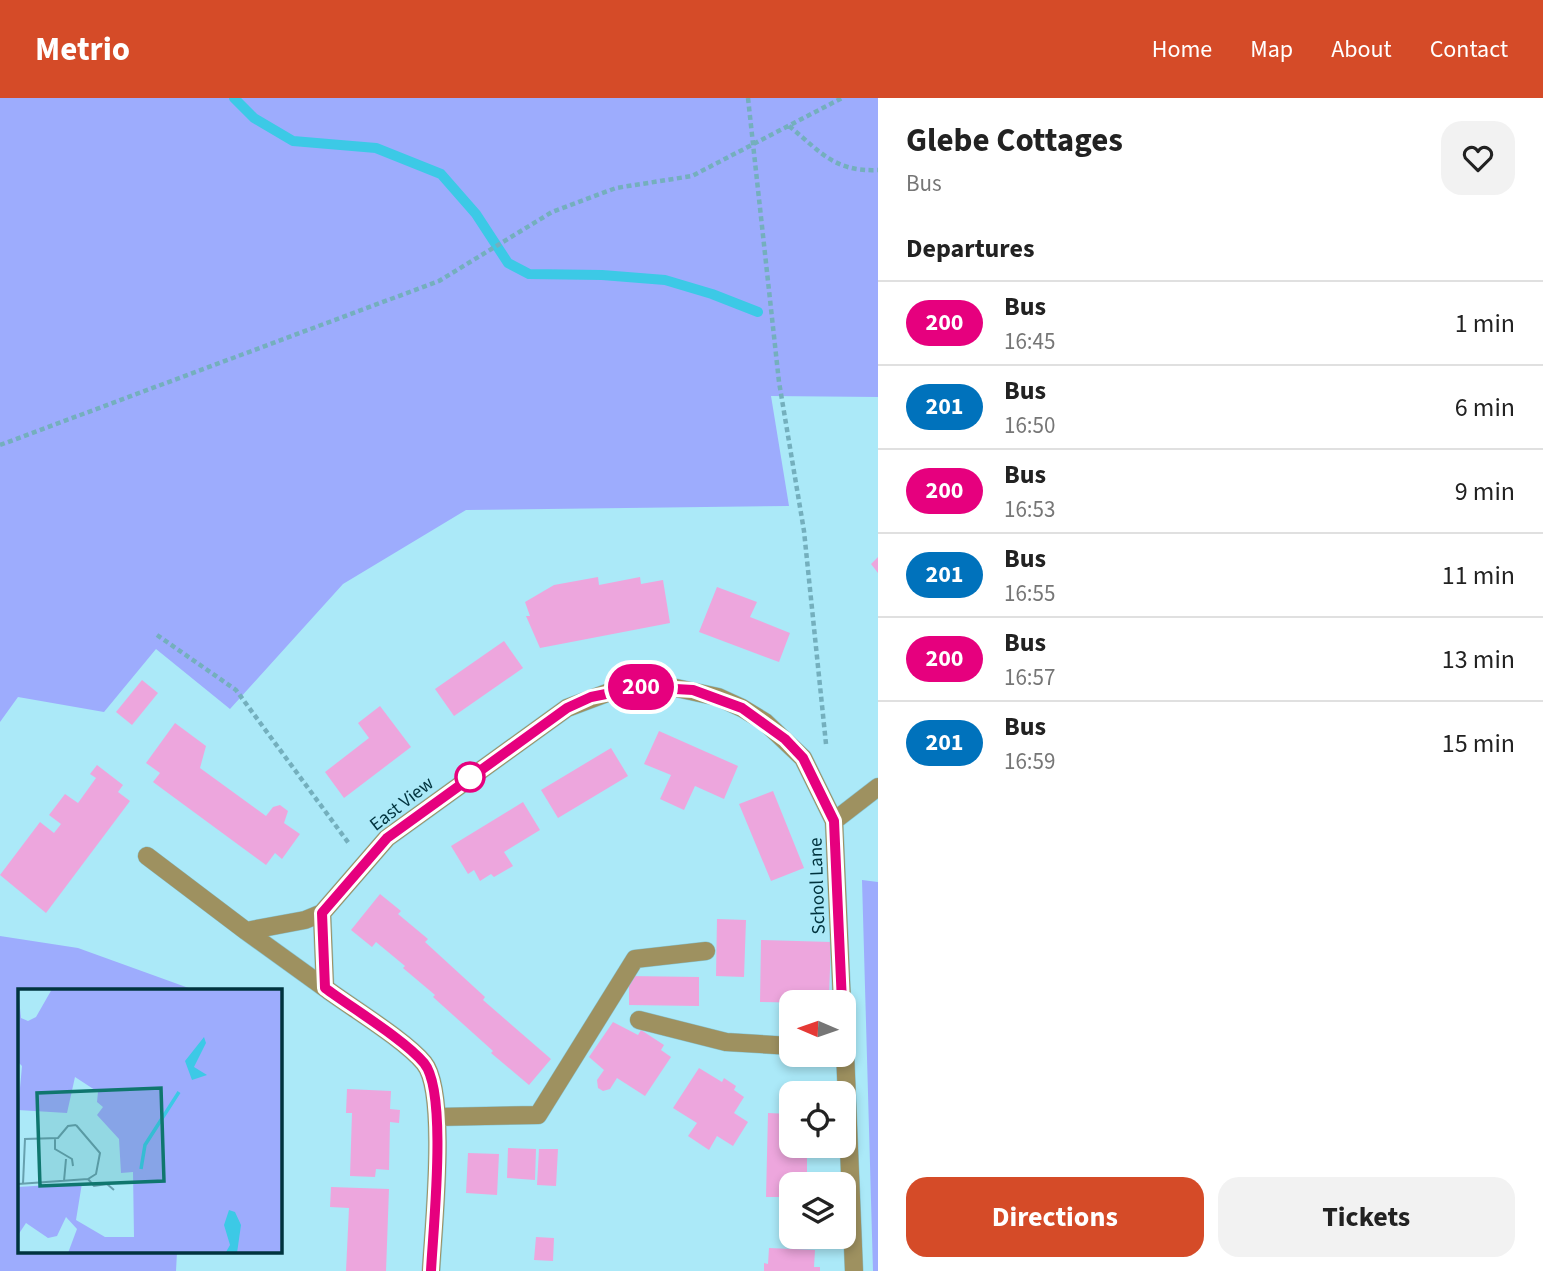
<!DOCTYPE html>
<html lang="en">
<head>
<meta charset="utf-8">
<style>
	:root { --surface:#fff; --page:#f2f2f2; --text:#222; --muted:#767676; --line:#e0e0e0; --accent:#d54b28 }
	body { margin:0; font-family:"Source Sans 3",sans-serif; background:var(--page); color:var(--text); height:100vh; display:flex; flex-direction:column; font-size:26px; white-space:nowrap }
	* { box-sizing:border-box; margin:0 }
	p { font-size:23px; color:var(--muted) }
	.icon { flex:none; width:38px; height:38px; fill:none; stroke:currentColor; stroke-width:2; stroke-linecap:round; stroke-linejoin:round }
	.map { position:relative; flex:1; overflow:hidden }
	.panel { display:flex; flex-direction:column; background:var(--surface); width:665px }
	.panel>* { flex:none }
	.badge { padding:0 14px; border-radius:23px; font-size:24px; line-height:46px }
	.needle { width:46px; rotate:272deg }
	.buttons { position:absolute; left:779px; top:892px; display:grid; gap:14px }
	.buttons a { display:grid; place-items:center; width:77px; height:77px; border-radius:14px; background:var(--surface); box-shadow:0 4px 10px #0003; font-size:35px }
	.map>.badge { position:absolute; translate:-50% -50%; box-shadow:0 0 0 4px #fff }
	h2 { padding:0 28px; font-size:26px; line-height:63px }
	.round { display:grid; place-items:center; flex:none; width:74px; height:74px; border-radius:21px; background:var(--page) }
	.headline { display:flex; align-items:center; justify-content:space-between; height:119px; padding:0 28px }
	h1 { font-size:33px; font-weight:700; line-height:52px }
	.cta { display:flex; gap:14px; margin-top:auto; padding:14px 28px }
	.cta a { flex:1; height:80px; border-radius:21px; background:var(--accent); color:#fff; font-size:28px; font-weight:700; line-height:80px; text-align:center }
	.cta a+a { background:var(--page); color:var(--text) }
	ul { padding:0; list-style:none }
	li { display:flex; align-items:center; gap:21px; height:84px; padding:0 28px; border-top:2px solid var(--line) }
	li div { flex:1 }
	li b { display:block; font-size:26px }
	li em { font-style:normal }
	li .badge { min-width:77px; font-weight:700; text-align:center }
	header { display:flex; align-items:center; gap:42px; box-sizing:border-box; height:98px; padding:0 35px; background:var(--accent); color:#fff }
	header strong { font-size:33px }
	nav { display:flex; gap:38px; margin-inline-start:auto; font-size:24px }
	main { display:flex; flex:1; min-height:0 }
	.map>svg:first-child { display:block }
	.green { fill:#9dacfd }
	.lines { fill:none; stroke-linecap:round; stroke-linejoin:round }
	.stream { stroke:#3cc9e6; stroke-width:10 }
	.building { fill:#eda6dd }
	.minor-casing { stroke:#89c5d3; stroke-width:19 }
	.path { stroke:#74afbd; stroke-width:4.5; stroke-dasharray:5 3.5; stroke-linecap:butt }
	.minor { stroke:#9e9160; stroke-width:18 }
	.line-casing { stroke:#fff; stroke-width:16 }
	.line { stroke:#e6007e; stroke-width:10 }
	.stop-dot { fill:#fff; stroke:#e6007e; stroke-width:3.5 }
	.labels { text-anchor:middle; stroke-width:5; stroke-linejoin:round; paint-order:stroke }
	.street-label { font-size:19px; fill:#00333e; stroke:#abe9f8 }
	.inset-river { fill:none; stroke:#3cc9e6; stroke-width:3.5 }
	.inset-road { fill:none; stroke:#67a0ae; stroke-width:2 }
	.view { fill:#0f766e; fill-opacity:0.15; stroke:#0f766e; stroke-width:3.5 }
	.inset-edge { fill:none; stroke:#00333e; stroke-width:3.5 }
</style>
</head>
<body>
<header>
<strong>Metrio</strong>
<nav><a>Home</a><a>Map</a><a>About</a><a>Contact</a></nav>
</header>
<main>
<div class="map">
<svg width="878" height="1173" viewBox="0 0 878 1173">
	<rect width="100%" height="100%" fill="#abe9f8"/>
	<path class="green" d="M0 0H878V299L771 298 789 408 466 412 343 486 230 611 156 551 104 614 18 599 0 624Z
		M862 782 878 784V1173H873Z
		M0 838 78 850 197 893H19V1154H177L176 1173H0Z"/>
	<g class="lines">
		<path class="stream" d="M234 0 254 20 293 43 376 50 441 76 476 116 508 165 529 176 602 177 665 182 712 196 758 214"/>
	</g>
	<path class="building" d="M878 459V475L871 466Z
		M598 479 599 487 640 479 641 486 663 482 670 525 540 550 526 518H530L525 504 554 487Z
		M717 489 757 504 750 519 790 535 779 564 699 534Z
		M504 543 523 570 454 618 435 591Z
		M142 582 158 595 132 627 116 614Z
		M380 608 411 649 344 700 325 674 369 640 358 625Z
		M175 625 206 648 200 670 266 718 273 709 280 707 288 713 284 725 300 736 282 761 275 755 266 767 153 684 160 675 146 665Z
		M659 633 738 668 724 701 695 688 684 712 660 701 671 677 644 666Z
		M611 650 628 678 558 720 541 692Z
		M97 667 123 687 118 694 130 703 46 815 0 777 40 724 54 735 61 726 49 717 65 696 78 705 96 680 90 676Z
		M773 693 804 770 771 783 739 706Z
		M523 704 540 732 504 754 513 768 494 779 491 776 480 783 474 772 468 776 451 748Z
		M380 796 401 813 398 816 428 841 425 844 485 899 483 902 551 961 529 987 491 955 493 953 433 899 435 897 403 870 405 868 376 844 372 849 351 832Z
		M717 821 746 822 744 879 716 878Z
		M761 842 831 844 829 898H814V905L760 904Z
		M629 878 699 879V908L629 907Z
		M613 924 638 937 641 932 664 947 661 952 671 959 645 998 617 980 610 991 603 993 598 990 597 982 604 972 589 959Z
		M699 970 722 984 724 980 736 988 734 992 744 999 734 1015 748 1024 733 1048 717 1038 709 1052 688 1038 697 1025 673 1010Z
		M347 991 391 993 390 1011 400 1012 399 1025 390 1024 389 1072 376 1071 375 1079 350 1078 352 1015H346Z
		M768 1015 791 1016V1048H807V1087H791V1099H766Z
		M508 1050 536 1051 535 1082 507 1080Z
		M539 1051H558L556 1088 537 1087Z
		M468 1055 499 1056 497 1097 466 1095Z
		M331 1089 389 1091 386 1173H346L349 1110 330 1109Z
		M536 1139 554 1140 553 1163 534 1162Z
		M769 1150 815 1152 814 1169H820V1173H764V1165L768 1166Z"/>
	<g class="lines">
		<defs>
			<path id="minor" d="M834 723 878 689
				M147 758 246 833 305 822 322 815 387 740 567 610 615 592 667 588 718 599 742 610 765 624 803 660 834 723 842 905
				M322 815 325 890C352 910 405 942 424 965 448 994 433 1132 431 1173
				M246 833 325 890
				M639 922 726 944 791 948
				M844 928 854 1173
				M437 1019 538 1017 635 861 706 853"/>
		</defs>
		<use href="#minor" class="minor-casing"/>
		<path class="path" d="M748 0 779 284 804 433 826 646
			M789 28C821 54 834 74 878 72
			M0 347 439 183 552 114 616 90 692 78 842 0
			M157 537 236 592 350 747"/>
		<use href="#minor" class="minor"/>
	</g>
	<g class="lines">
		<defs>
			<path id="line" d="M431 1173C433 1131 448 994 424 965 405 942 352 910 325 890L322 815 387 740 567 610 591 599 641 589 693 592 742 610 785 641 803 660 834 723 842 905"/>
		</defs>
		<use href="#line" class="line-casing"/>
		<use href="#line" class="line"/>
	</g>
	<circle class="stop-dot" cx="470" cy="679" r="14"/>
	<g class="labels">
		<g class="street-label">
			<text transform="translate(401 705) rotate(-38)" y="7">East View</text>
			<text transform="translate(816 788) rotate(-92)" y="7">School Lane</text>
		</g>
	</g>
	<g transform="translate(18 891)">
		<rect width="264" height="264" fill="#abe9f8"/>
		<path d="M0 0 3 29 10 32 18 28 34 0H264V264H50L59 240 48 228 39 247 30 249 8 234 0 246V198L64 194 58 231 87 248H116L115 183 103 184 101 150 79 126 85 118 79 113 80 103 57 88 49 124 0 121 4 77 0 73Z" fill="#9dacfd"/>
		<path d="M186 48 188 54 176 78 189 86 174 91 167 72ZM211 221 217 223 223 236 219 264 208 263 212 256 206 236Z" fill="#3cc9e6"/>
		<path class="inset-river" d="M123 180 127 156 161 103"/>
		<path class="inset-road" d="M37 149V160L54 170 55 177M70 190 76 197 89 195 96 201M46 192 48 170M0 195 70 190 78 185 82 164 58 136M5 195 7 150 40 149 50 137 58 136"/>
		<path class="view" d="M143 99 146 192 22 197 19 104Z"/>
		<rect width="264" height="264" class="inset-edge"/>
	</g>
</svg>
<div class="buttons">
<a><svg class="needle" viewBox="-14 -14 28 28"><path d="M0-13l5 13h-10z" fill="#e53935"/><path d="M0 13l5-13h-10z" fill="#767676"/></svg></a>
<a><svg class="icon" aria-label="locate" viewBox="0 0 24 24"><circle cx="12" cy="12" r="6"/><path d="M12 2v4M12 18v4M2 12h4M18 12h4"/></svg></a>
<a><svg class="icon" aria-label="layers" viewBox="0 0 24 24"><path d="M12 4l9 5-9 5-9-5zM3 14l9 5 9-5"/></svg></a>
</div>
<b class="badge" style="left:641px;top:589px;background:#e6007e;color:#fff">200</b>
</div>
<section class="panel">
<div class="headline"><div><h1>Glebe Cottages</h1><p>Bus</p></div><a class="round"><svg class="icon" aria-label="heart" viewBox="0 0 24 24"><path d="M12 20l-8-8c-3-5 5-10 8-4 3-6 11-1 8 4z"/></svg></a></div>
<h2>Departures</h2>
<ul>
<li><span class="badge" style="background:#e6007e;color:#fff">200</span><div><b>Bus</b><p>16:45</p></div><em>1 min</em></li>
<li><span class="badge" style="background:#0072bc;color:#fff">201</span><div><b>Bus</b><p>16:50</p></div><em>6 min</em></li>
<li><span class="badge" style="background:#e6007e;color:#fff">200</span><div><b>Bus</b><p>16:53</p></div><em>9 min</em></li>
<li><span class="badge" style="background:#0072bc;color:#fff">201</span><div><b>Bus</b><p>16:55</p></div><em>11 min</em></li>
<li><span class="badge" style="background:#e6007e;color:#fff">200</span><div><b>Bus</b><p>16:57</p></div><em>13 min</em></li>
<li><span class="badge" style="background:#0072bc;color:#fff">201</span><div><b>Bus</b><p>16:59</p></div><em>15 min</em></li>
</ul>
<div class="cta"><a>Directions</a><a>Tickets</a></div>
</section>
</main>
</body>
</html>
